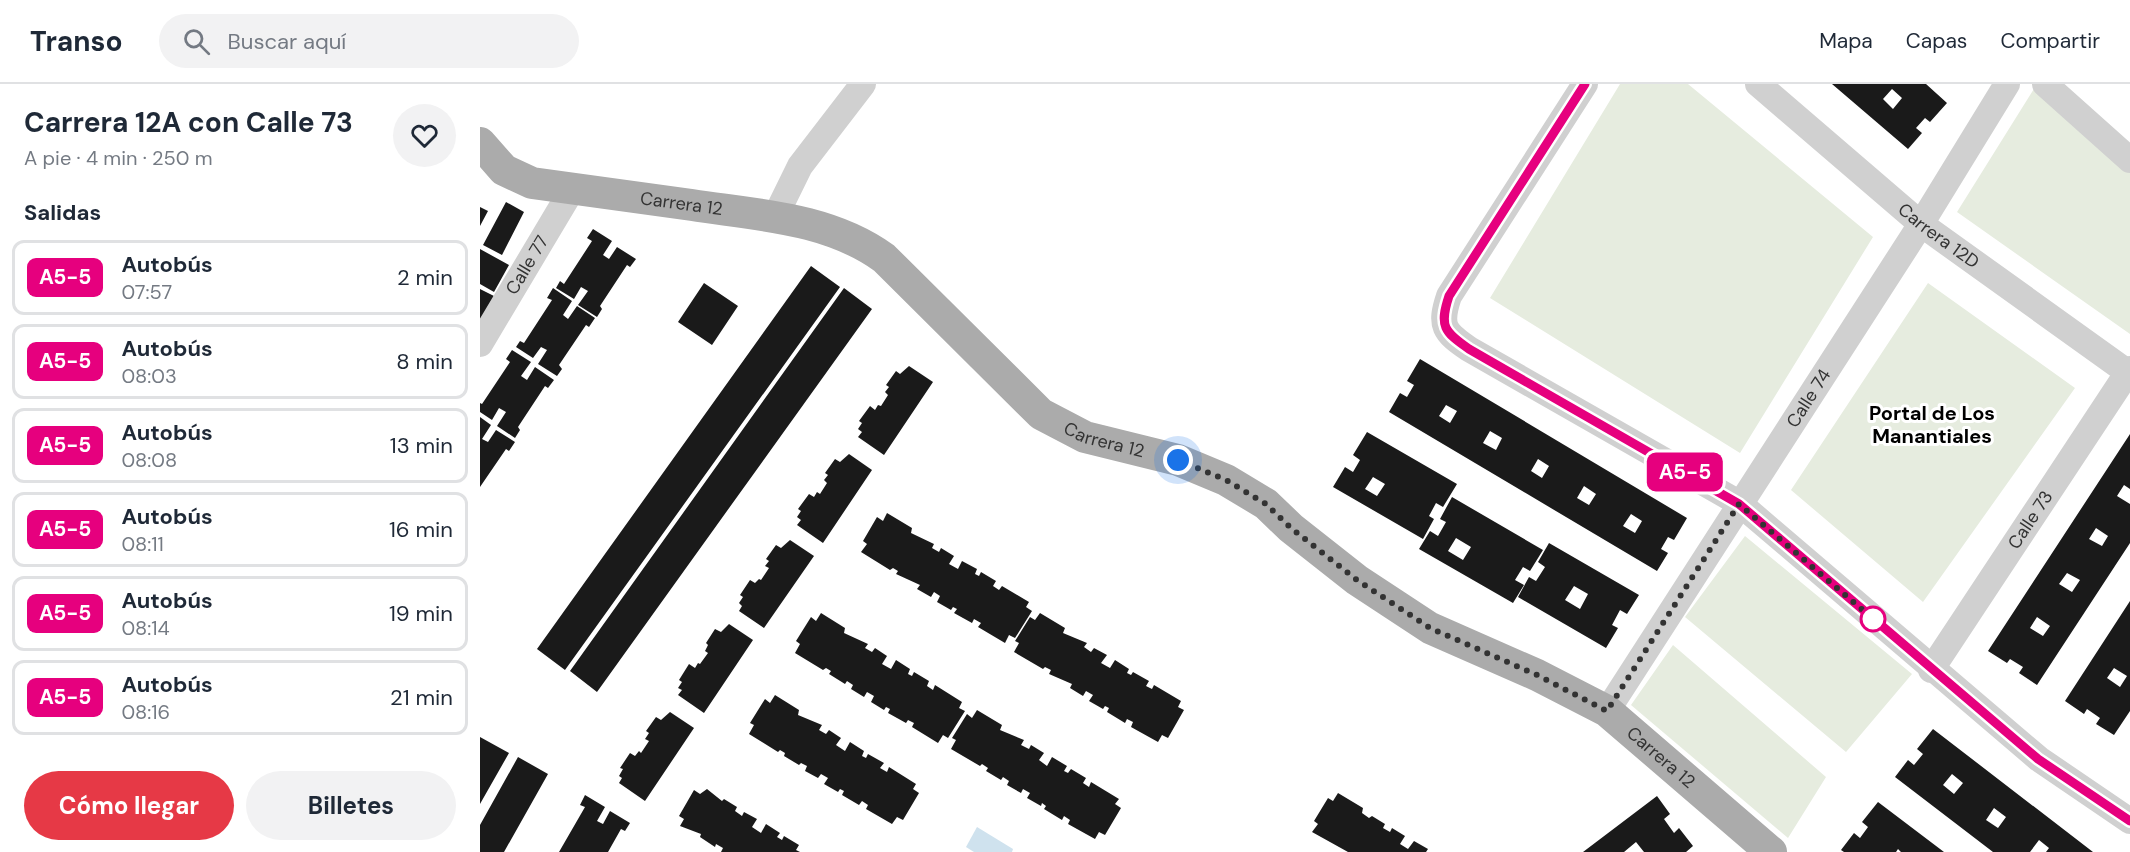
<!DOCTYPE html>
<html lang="es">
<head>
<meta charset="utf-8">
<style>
	:root { --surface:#fff; --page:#f2f2f3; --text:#1f2937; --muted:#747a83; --line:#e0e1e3; --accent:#e63946 }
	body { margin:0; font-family:"DM Sans",sans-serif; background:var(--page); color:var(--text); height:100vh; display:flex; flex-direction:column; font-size:22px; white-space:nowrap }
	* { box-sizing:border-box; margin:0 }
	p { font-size:20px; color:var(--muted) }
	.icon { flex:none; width:33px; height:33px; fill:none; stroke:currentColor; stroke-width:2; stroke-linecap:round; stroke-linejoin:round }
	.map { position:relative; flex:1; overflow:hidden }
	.details { display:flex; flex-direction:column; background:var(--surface); width:480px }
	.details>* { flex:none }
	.badge { padding:0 12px; border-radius:9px; font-size:21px; line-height:39px }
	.you { position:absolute; width:30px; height:30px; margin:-15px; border:4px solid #fff; border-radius:50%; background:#1a73e8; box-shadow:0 0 0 9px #1a73e833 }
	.map>.badge { position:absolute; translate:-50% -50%; box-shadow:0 0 0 3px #fff }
	h2 { padding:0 24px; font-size:22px; line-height:54px }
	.round { display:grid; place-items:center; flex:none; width:63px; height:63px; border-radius:32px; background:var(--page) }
	.overview { display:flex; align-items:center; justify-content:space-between; height:102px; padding:0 24px }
	h1 { font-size:28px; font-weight:700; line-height:45px }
	.cta { display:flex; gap:12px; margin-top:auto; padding:12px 24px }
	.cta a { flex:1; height:69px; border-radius:36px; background:var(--accent); color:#fff; font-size:24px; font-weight:700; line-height:69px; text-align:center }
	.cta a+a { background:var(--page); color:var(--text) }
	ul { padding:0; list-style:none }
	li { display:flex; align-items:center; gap:18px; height:75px; margin:0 12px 9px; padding:0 12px; border:3px solid var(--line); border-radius:12px }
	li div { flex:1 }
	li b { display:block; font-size:22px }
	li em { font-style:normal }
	li .badge { min-width:66px; font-weight:700; text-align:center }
	header { display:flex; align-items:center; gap:36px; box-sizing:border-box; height:84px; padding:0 30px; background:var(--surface); border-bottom:2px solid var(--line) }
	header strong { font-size:28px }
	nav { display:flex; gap:33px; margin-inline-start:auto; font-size:21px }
	.search { width:420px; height:54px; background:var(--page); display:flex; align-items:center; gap:15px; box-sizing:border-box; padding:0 21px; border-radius:33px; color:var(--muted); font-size:22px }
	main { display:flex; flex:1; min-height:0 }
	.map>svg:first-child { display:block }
	.green { fill:#e6ecdf }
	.water { fill:#cfe2ee }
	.building { fill:#1a1a1a; fill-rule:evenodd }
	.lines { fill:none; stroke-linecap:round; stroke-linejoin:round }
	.minor { stroke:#d0d0d0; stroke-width:26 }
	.major { stroke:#ababab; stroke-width:32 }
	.line-casing { stroke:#fff; stroke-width:14 }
	.line { stroke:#e6007e; stroke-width:9 }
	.walk { stroke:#333; stroke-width:6; stroke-dasharray:0 10.8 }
	.stop-dot { fill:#fff; stroke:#e6007e; stroke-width:3 }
	.labels { text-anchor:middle; stroke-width:6; stroke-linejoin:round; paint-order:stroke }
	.street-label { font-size:18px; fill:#333; stroke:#fff }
	.neighbourhood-label { font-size:20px; font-weight:bold; fill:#000; stroke:#fff }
</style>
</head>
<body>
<header>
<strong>Transo</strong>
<div class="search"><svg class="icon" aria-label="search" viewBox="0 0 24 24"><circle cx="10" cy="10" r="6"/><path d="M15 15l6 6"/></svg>Buscar aquí</div>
<nav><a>Mapa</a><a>Capas</a><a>Compartir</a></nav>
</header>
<main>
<section class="details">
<div class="overview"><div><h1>Carrera 12A con Calle 73</h1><p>A pie · 4 min · 250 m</p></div><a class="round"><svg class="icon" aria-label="heart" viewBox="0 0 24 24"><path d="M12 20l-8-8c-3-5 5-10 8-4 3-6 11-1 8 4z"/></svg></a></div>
<h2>Salidas</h2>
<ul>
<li><span class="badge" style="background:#e6007e;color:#fff">A5-5</span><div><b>Autobús</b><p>07:57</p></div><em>2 min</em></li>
<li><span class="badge" style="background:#e6007e;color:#fff">A5-5</span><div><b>Autobús</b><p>08:03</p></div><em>8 min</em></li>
<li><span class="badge" style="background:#e6007e;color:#fff">A5-5</span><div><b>Autobús</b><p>08:08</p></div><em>13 min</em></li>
<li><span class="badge" style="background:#e6007e;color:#fff">A5-5</span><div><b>Autobús</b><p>08:11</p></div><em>16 min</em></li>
<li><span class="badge" style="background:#e6007e;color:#fff">A5-5</span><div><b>Autobús</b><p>08:14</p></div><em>19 min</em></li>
<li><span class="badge" style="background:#e6007e;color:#fff">A5-5</span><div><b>Autobús</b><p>08:16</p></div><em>21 min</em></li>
</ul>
<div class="cta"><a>Cómo llegar</a><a>Billetes</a></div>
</section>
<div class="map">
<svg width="1650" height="768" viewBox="0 0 1650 768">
	<rect width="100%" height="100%" fill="#fff"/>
	<path class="green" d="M1140 0H1208L1393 153 1260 369 1010 214Z
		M1557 0 1650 78V250L1477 128Z
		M1448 199 1595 304 1443 518 1311 406Z
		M1265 452 1432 590 1366 668 1205 533Z
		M1193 561 1346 693 1308 754 1151 621Z"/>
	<path class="water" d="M497 743 533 765 532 768H494L486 763Z"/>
	<path class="building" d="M1352 0H1446L1467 19 1450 38 1445 34 1436 44 1442 49 1428 65ZM1412 5 1422 14 1413 25 1403 15Z
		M26 118 44 128 22 171 3 161Z
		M0 123 8 127 0 142Z
		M113 145 132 157 123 171 129 175 137 163 156 175 150 183 147 181 120 222 122 225 117 233 98 221 108 207 101 203 94 215 76 204 80 197 84 200 112 157 107 154Z
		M0 165 29 181 14 208 0 200Z
		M331 182 360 203 85 586 57 565Z
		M224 199 258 222 232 261 198 238Z
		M73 204 92 217 83 231 88 235 97 222 115 234 109 243 106 241 79 281 82 285 77 292 58 280 67 266 61 263 53 274 36 263 40 257 44 259 72 216 67 214Z
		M364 204 392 225 117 608 90 587Z
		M0 205 14 212 0 237Z
		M32 266 51 278 41 292 47 296 55 283 74 296 68 304 65 302 38 343 40 346 35 354 17 342 26 328 19 324 12 336 0 328V319L2 320 30 278 26 275Z
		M940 275 1207 434 1194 456 1188 453 1181 465 1188 469 1177 487 909 328 920 309 927 313 934 301 927 297ZM966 321 977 327 970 339 959 332ZM1010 347 1022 354 1016 366 1003 359ZM1058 375 1069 382 1062 394 1051 387ZM1104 402 1116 410 1109 421 1097 414ZM1151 430 1162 437 1155 449 1143 442Z
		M429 282 453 298 404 371 378 353 382 348 378 345 382 339 379 337 390 322 395 326 398 321 401 322 408 311 405 308 409 303 406 301 416 287 420 290Z
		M0 333 11 341 2 355 8 358 16 346 35 358 29 367 26 365 0 403Z
		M887 348 977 400 963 423 956 419 949 432 954 435 943 455 853 403 865 383 873 388 880 376 873 371ZM893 393 905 400 897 412 885 405Z
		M1650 350V405L1644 401 1637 412 1650 420V459L1557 601 1539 589 1543 583 1530 575 1527 579 1508 567ZM1616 444 1628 452 1622 462 1609 455ZM1587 489 1600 496 1592 508 1579 500ZM1557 533 1570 542 1563 552 1550 544Z
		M369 370 392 386 343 459 317 441 321 436 317 433 321 427 318 425 329 410 334 413 337 408 340 410 347 399 344 396 348 391 345 389 355 375 360 378Z
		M972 413 1063 466 1050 487 1043 483 1035 496 1044 501 1033 519 939 465 950 447 958 452 966 438 960 435ZM976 454 991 463 983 476 968 467Z
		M407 429 432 444 431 449 454 460 452 464 459 468 461 464 474 472 469 480 478 485 482 477 497 485 495 490 499 492 501 488 516 497 513 502 519 506 522 502 549 518 546 523 552 527 535 554 529 551 525 559 498 543 501 539 494 535 492 539 474 529 477 525 473 523 471 526 457 518 460 512 454 508 451 513 437 505 440 501 416 490 418 487 413 484 410 486 381 468 387 460 383 457 397 433 403 437Z
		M310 456 334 472 284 544 259 527 262 522 259 519 263 513 260 511 270 496 275 499 279 495 281 496 289 484 285 482 289 477 286 475 296 461 301 464Z
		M1069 459 1159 511 1147 530 1140 526 1132 541 1138 544 1126 564 1038 513 1049 493 1056 497 1065 483 1058 478ZM1094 502 1108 510 1100 525 1085 516Z
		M1650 517V627L1634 651 1616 640 1620 634 1607 625 1604 630 1585 617ZM1634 584 1647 592 1640 603 1627 594Z
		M341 529 365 544 364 549 388 560 385 564 392 568 395 564 407 572 402 580 411 585 416 576 430 585 428 590 432 592 434 588 449 597 447 602 453 606 455 601 482 618 479 624 485 627 468 654 463 651 458 659 432 643 434 639 428 636 426 639 408 629 410 625 406 623 404 626 391 618 394 612 387 608 384 613 371 605 373 601 367 597 365 600 349 590 351 587 346 584 343 586 315 569 320 560 316 557 331 533 336 537Z
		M560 529 585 544 583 549 607 559 604 563 611 568 614 564 627 571 621 579 630 584 635 576 649 585 647 589 651 591 653 588 669 597 666 602 672 605 674 601 701 617 698 623 704 626 688 654 682 651 678 658 651 643 653 638 647 635 645 639 627 628 629 624 625 622 623 625 609 617 613 611 606 607 603 612 590 604 592 600 569 590 571 586 565 583 563 585 534 568 539 559 535 557 550 533 555 536Z
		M249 540 273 556 224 629 198 611 202 606 198 604 202 598 199 596 209 580 215 584 218 579 220 580 228 569 225 567 228 561 226 559 235 545 241 548Z
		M295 611 319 626 318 631 342 641 339 646 346 650 349 646 361 654 356 661 365 667 370 658 384 667 382 672 386 674 388 670 404 679 400 684 407 688 409 683 436 700 433 705 439 709 423 736 417 733 412 740 386 725 388 721 382 717 379 721 362 711 364 707 360 705 358 708 344 700 348 694 341 690 338 694 325 687 327 682 321 679 319 681 304 672 305 669 300 666 298 668 269 650 274 641 270 639 285 615 290 619Z
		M497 626 522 641 520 646 544 656 541 661 549 665 551 661 564 669 559 676 567 682 572 673 587 682 584 687 588 689 591 685 606 694 603 699 609 703 611 698 639 715 635 720 641 724 625 751 619 748 615 755 588 740 590 736 584 732 582 736 564 725 566 722 562 719 561 722 547 714 550 709 543 705 541 709 527 701 529 697 523 693 521 696 506 687 508 684 502 680 500 682 471 665 476 656 472 654 487 630 492 634Z
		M190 628 214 644 165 717 139 699 142 694 139 692 143 685 140 684 150 669 155 672 159 667 161 669 169 657 165 655 169 649 166 647 176 633 181 636Z
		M1453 645 1613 768H1566L1569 764 1559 756 1550 768H1513L1415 693 1428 676 1434 681 1443 670 1437 665ZM1472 690 1483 699 1474 710 1463 701ZM1514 724 1526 733 1518 744 1506 736Z
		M0 653 29 669 0 720Z
		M38 673 68 690 24 768H0V741Z
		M227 705 242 717 244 715 257 723 255 727 262 732 264 728 277 735 272 743 281 749 286 740 300 749 297 753 302 756 304 752 319 761 316 766 320 768H241L243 764 236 760 235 763 220 753 221 750 200 742 204 735 199 732 214 706 220 710Z
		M858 709 883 724 882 729 889 734 892 732 905 740 903 744 910 748 912 744 925 752 920 760 928 765 934 757 948 765 946 768H868L832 748 838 740 834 737 848 714 853 717Z
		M105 711 125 723 117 737 123 740 130 727 150 739 145 747 141 745 128 768H79L105 723 100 721Z
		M1177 712 1190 730 1184 735 1194 749 1199 744 1213 762 1206 768H1164L1156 758 1144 768H1103Z
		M1398 718 1464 768H1421L1418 765 1416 768H1364L1361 766 1374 749 1380 754 1388 743 1382 738Z"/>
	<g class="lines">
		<g class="minor">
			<path d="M1105 0 969 212C959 242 964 248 989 265L1259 419 1559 675 1650 737"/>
			<path id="s1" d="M1278 0 1441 140 1650 290"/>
			<path d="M1565 0 1650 76"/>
			<path d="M295 133 320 82 383 0"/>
			<path id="s2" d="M0 260 93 104"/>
			<path id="s3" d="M1451 586 1650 285"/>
			<path id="s4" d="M1127 627 1441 140 1527 0"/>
		</g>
		<path class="major" id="s5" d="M0 59 24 86 52 99C105 106 158 114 212 121 278 131 349 134 404 174L561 330 605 353 698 376 746 396 786 420 811 444 877 496 950 544 1057 591 1127 627 1291 768"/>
	</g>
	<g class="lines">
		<defs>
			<path id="line" d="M1105 0 969 212C959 242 964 248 989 265L1259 420 1558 675 1650 737"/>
		</defs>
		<use href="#line" class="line-casing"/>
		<use href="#line" class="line"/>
		<path class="walk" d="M698 376 746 396 786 420 811 444 877 496 950 544 1057 591 1127 627 1259 420 1399 540 1393 535"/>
	</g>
	<circle class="stop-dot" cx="1393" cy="535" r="12"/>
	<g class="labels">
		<g class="street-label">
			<text dy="6" stroke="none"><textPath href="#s5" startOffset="218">Carrera 12</textPath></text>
			<text dy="6" stroke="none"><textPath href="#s1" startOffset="236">Carrera 12D</textPath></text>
			<text dy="6" stroke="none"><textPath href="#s2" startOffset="92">Calle 77</textPath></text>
			<text dy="6" stroke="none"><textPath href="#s4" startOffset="372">Calle 74</textPath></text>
			<text dy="6" stroke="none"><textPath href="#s5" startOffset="720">Carrera 12</textPath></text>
			<text dy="6" stroke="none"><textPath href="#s3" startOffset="180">Calle 73</textPath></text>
			<text dy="6" stroke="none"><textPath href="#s5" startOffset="1368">Carrera 12</textPath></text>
		</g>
		<g class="neighbourhood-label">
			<text x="1452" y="336">Portal de Los<tspan x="1452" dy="23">Manantiales</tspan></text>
		</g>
	</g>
</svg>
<div class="you" style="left:698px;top:376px"></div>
<b class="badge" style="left:1205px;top:388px;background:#e6007e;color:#fff">A5-5</b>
</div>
</main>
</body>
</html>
